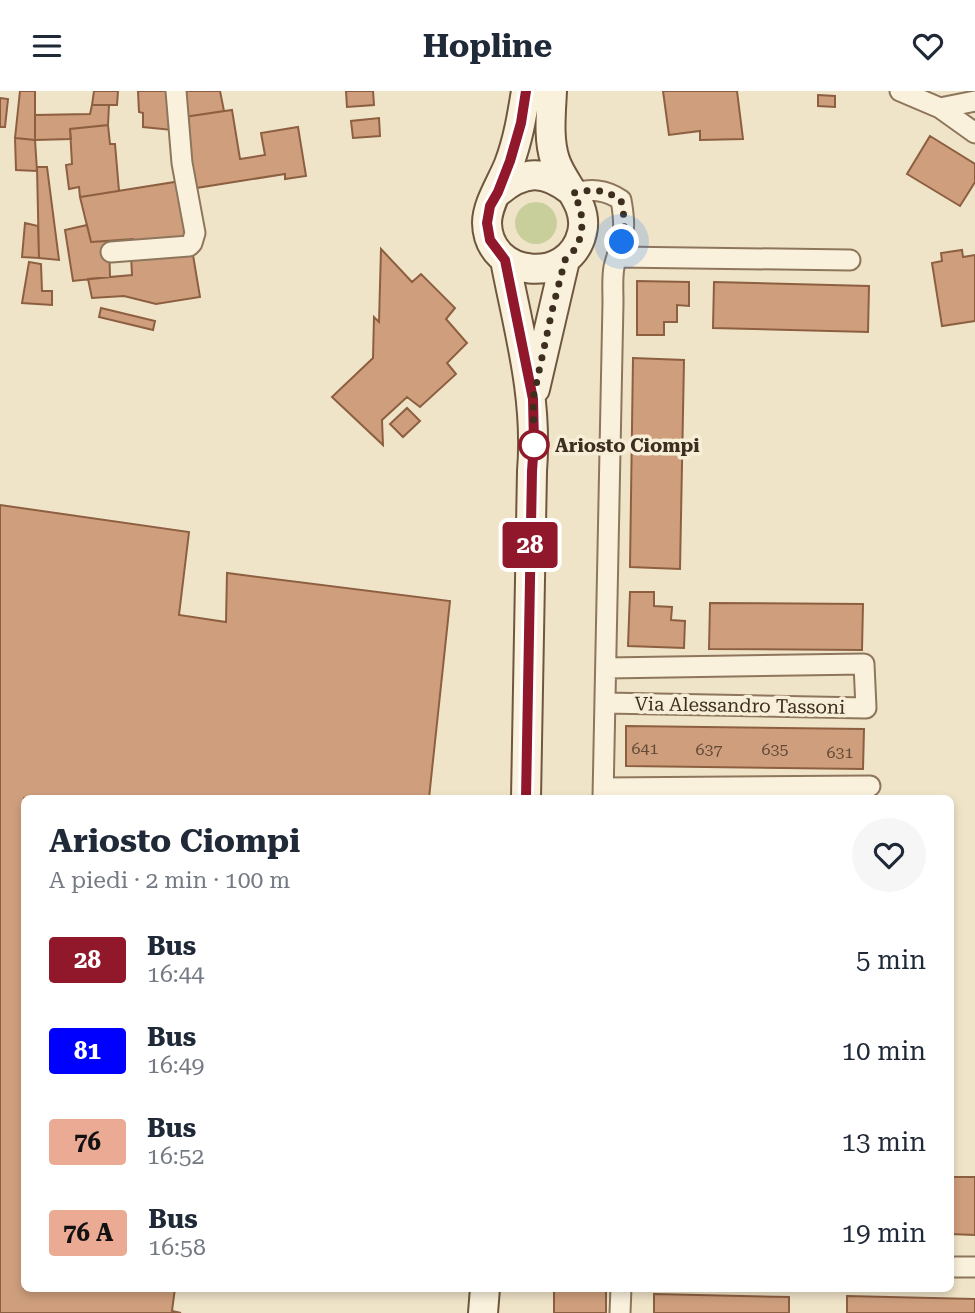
<!DOCTYPE html>
<html lang="it">
<head>
<meta charset="utf-8">
<style>
	:root { --surface:#fff; --page:#f6f6f7; --text:#1f2937; --muted:#747a83 }
	body { margin:0; font-family:"Roboto Serif",serif; background:var(--page); color:var(--text); height:100vh; display:flex; flex-direction:column; font-size:26px; white-space:nowrap }
	* { box-sizing:border-box; margin:0 }
	p { font-size:23px; color:var(--muted) }
	.icon { flex:none; width:38px; height:38px; fill:none; stroke:currentColor; stroke-width:2; stroke-linecap:round; stroke-linejoin:round }
	.map { position:relative; flex:1; overflow:hidden }
	.panel { position:absolute; left:21px; top:704px; width:933px; height:497px; display:flex; flex-direction:column; background:var(--surface); border-radius:10px; box-shadow:0 4px 10px #0003 }
	.panel>* { flex:none }
	.badge { padding:0 14px; border-radius:5px; font-size:24px; line-height:46px }
	.you { position:absolute; width:35px; height:35px; margin:-18px; border:5px solid #fff; border-radius:50%; background:#1a73e8; box-shadow:0 0 0 10px #1a73e833 }
	.map>.badge { position:absolute; translate:-50% -50%; box-shadow:0 0 0 4px #fff }
	.round { display:grid; place-items:center; flex:none; width:74px; height:74px; border-radius:37px; background:var(--page) }
	.head { display:flex; align-items:center; justify-content:space-between; height:119px; padding:0 28px }
	h1 { font-size:33px; font-weight:700; line-height:52px }
	ul { padding:0; list-style:none }
	li { display:flex; align-items:center; gap:21px; height:91px; padding:0 28px }
	li div { flex:1 }
	li b { display:block; font-size:26px }
	li em { font-style:normal }
	li .badge { min-width:77px; font-weight:700; text-align:center }
	header { display:flex; justify-content:space-between; align-items:center; height:91px; padding:0 28px; background:var(--surface); font-size:32px; font-weight:700 }
	.map>svg:first-child { display:block }
	.green { fill:#c9cf9b }
	.building { fill:#cf9f7d; stroke:#8d5f41; stroke-width:2 }
	.lines { fill:none; stroke-linecap:round; stroke-linejoin:round }
	.street-casing { stroke:#8d765c; stroke-width:23 }
	.secondary-casing { stroke:#6f573f; stroke-width:32 }
	.street { stroke:#faf1dc; stroke-width:19 }
	.secondary { stroke:#faf1dc; stroke-width:28 }
	.line-casing { stroke:#fff; stroke-width:16 }
	.line { stroke:#91172a; stroke-width:10 }
	.walk { stroke:#3d2e20; stroke-width:7; stroke-dasharray:0 12.6 }
	.stop-dot { fill:#fff; stroke:#91172a; stroke-width:3.5 }
	.labels { text-anchor:middle; stroke-width:7; stroke-linejoin:round; paint-order:stroke }
	.number-label { font-size:16px; fill:#624a37 }
	.stop-label { font-size:19px; font-weight:bold; fill:#3d2e20; stroke:#f7eed8; text-anchor:start }
	.street-label { font-size:19px; fill:#3d2e20; stroke:#f7eed8 }
</style>
</head>
<body>
<header><svg class="icon" aria-label="menu" viewBox="0 0 24 24"><path d="M4 6h16M4 12h16M4 18h16"/></svg>Hopline<svg class="icon" aria-label="heart" viewBox="0 0 24 24"><path d="M12 20l-8-8c-3-5 5-10 8-4 3-6 11-1 8 4z"/></svg></header>
<div class="map">
<svg width="975" height="1222" viewBox="0 0 975 1222">
	<rect width="100%" height="100%" fill="#f0e4c8"/>
	<path class="green" d="M515 132a21 21 0 1 1 42 0a21 21 0 1 1-42 0Z"/>
	<path class="building" d="M20 0H35V49L15 47Z
		M94 0H118L117 14H92Z
		M138 0H167L172 39 143 36V22L139 21Z
		M183 0H220L224 20 184 26Z
		M346 0H373L374 14 347 16Z
		M663 0H737L743 48 700 49V40L669 44Z
		M818 4 835 5V16L818 15Z
		M0 7 8 8 5 36H0Z
		M92 14H109L108 34 70 38 71 48 35 49V24L90 23Z
		M232 19 240 68 265 64 261 42 298 36 306 85 285 88V83L196 97 184 26Z
		M379 27 380 45 353 47 351 30Z
		M108 34 110 53H115L119 100 80 106 79 96 69 98 66 74 72 73 70 38Z
		M930 45 975 73V91L960 115 907 83Z
		M15 47 35 49 37 80 16 79Z
		M37 76H47L59 169 39 167Z
		M181 90 190 149 134 152 133 148 91 151 80 106Z
		M25 132 38 135 39 167 22 166Z
		M87 134 91 151 109 150 110 186 73 190 65 139Z
		M192 158 200 206 156 213 124 205 92 207 88 188 132 184 131 164Z
		M381 158 412 191 421 183 455 217 446 228 467 252 447 272 456 283 420 316 407 306 382 329 383 354 332 306 373 267 374 226 379 231Z
		M962 159 963 166 975 164V230L942 235 932 172 942 170 941 162Z
		M29 171 41 173 42 200H52V214L22 212Z
		M637 190 689 191V215L677 214V231H664V244H637Z
		M714 191 869 195 868 241 713 237Z
		M101 217 155 230 153 239 99 226Z
		M633 267 684 269 680 478 630 476Z
		M407 317 420 330 403 346 390 333Z
		M0 414 189 441 179 524 226 531 227 482 450 510 429 707H24V1197H175L172 1220 181 1222H0Z
		M630 501H654V515L672 516 671 529 685 530 684 557 628 555Z
		M710 512 863 513 862 559 709 558Z
		M626 635 864 638 863 678 626 675Z
		M950 1086H975V1144L950 1143Z
		M554 1197H606V1222H554Z
		M654 1203 789 1206V1222H654Z
		M847 1205 975 1208V1222H847Z"/>
	<g class="lines">
		<defs>
			<path id="street" d="M900 0 940 17 975 42
				M940 17 975 10
				M573 102C591 98 605 98 621 109 627 142 622 146 614 176 612 187 613 200 613 211L603 707
				M111 161 189 155 192 152 195 142 182 72 176 0
				M618 166 850 169
				M606 612 866 617 864 573 607 577
				M604 697 870 695
				M950 1176H975
				M620 1222 621 1197"/>
			<path id="secondary" d="M526 0C522 25 518 49 509 73 502 91 487 113 487 132 488 187 569 195 582 142 589 113 563 94 555 69 548 48 551 22 552 0
				M498 101C524 79 544 79 570 99
				M505 169C519 241 538 306 532 380L526 707
				M535 298 565 169
				M483 1222 485 1197"/>
		</defs>
		<use href="#street" class="street-casing"/>
		<use href="#secondary" class="secondary-casing"/>
		<use href="#street" class="street"/>
		<use href="#secondary" class="secondary"/>
	</g>
	<g class="lines">
		<defs>
			<path id="line" d="M526 707 532 380 534 352 533 308 505 169 490 149 487 132 490 115 498 101 510 70 521 32 526 0"/>
		</defs>
		<use href="#line" class="line-casing"/>
		<use href="#line" class="line"/>
		<path class="walk" d="M534 354 533 308 552 220 565 169 576 157 582 142 581 118 573 102C591 98 605 98 621 109L625 132 622 151"/>
	</g>
	<circle class="stop-dot" cx="534" cy="354" r="14"/>
	<g class="labels">
		<g class="number-label">
			<text x="645" y="663">641</text>
			<text x="709" y="664">637</text>
			<text x="775" y="664">635</text>
			<text x="840" y="667">631</text>
		</g>
		<g class="stop-label">
			<text x="555" y="361">Ariosto Ciompi</text>
		</g>
		<g class="street-label">
			<text transform="translate(740 614) rotate(1)" y="7">Via Alessandro Tassoni</text>
		</g>
	</g>
</svg>
<div class="you" style="left:622px;top:151px"></div>
<b class="badge" style="left:530px;top:454px;background:#91172a;color:#fff">28</b>
<section class="panel">
<div class="head"><div><h1>Ariosto Ciompi</h1><p>A piedi · 2 min · 100 m</p></div><a class="round"><svg class="icon" aria-label="heart" viewBox="0 0 24 24"><path d="M12 20l-8-8c-3-5 5-10 8-4 3-6 11-1 8 4z"/></svg></a></div>
<ul>
<li><span class="badge" style="background:#91172a;color:#fff">28</span><div><b>Bus</b><p>16:44</p></div><em>5 min</em></li>
<li><span class="badge" style="background:#00f;color:#fff">81</span><div><b>Bus</b><p>16:49</p></div><em>10 min</em></li>
<li><span class="badge" style="background:#eaaa94;color:#111">76</span><div><b>Bus</b><p>16:52</p></div><em>13 min</em></li>
<li><span class="badge" style="background:#eaaa94;color:#111">76 A</span><div><b>Bus</b><p>16:58</p></div><em>19 min</em></li>
</ul>
</section>
</div>
</body>
</html>
